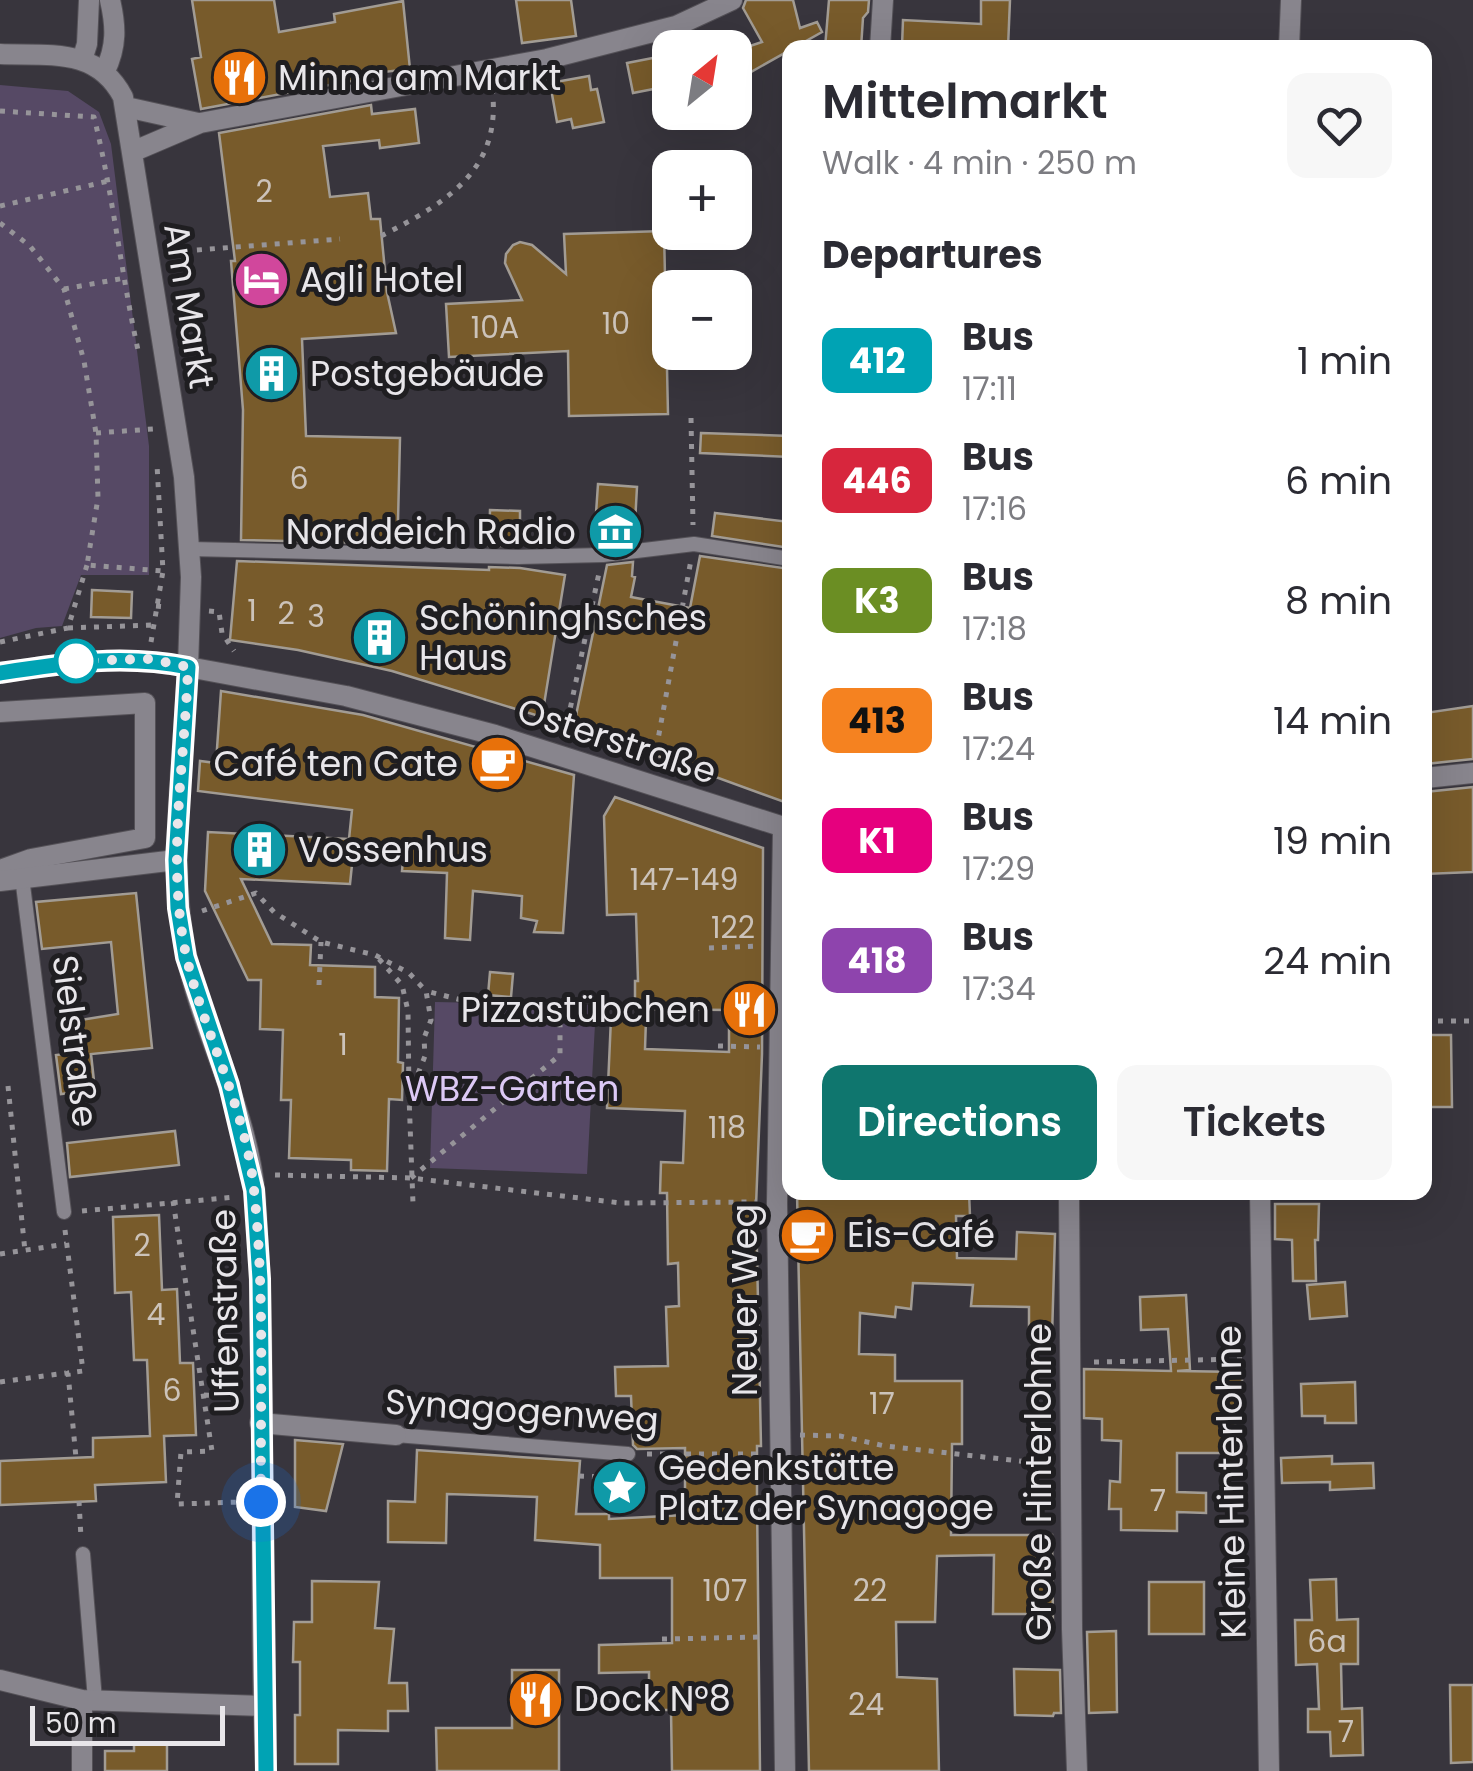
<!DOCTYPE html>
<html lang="en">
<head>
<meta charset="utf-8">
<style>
	:root { --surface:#fff; --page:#f7f7f7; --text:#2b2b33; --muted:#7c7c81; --accent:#0f766e }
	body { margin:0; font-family:Poppins,sans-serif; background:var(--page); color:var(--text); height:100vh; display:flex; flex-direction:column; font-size:38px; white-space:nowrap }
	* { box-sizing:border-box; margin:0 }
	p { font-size:32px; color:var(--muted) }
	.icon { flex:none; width:55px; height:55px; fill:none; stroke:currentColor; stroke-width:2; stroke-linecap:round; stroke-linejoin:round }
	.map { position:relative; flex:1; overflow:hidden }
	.sheet { position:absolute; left:782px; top:40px; width:650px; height:1160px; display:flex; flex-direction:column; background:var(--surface); border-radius:20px; box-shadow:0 10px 40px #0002 }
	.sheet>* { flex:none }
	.badge { padding:0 20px; border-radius:15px; font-size:35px; line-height:65px }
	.needle { width:65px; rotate:30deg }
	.fabs { position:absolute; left:652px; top:30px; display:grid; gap:20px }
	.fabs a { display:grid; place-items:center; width:100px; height:100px; border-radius:20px; background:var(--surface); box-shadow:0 10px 40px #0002; font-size:50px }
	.scale { position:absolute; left:30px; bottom:25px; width:195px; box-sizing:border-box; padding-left:10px; border:5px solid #e8e6ea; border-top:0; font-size:28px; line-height:35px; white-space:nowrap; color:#e8e6ea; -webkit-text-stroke:8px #1f1e21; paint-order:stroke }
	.you { position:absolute; width:50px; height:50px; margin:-25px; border:8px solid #fff; border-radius:50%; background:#1a73e8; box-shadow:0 0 0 15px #1a73e833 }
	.map>.badge { position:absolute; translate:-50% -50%; box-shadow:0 0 0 5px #fff }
	h2 { padding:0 40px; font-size:38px; line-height:90px }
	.round { display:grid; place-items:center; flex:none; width:105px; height:105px; border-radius:20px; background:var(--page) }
	.head { display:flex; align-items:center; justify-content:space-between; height:170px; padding:0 40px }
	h1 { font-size:48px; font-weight:600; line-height:75px }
	.cta { display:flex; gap:20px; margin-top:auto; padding:20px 40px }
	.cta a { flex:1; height:115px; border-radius:20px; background:var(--accent); color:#fff; font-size:40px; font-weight:600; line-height:115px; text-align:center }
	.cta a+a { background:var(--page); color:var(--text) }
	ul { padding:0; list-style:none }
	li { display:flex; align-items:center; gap:30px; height:120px; padding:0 40px }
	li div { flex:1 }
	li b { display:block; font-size:38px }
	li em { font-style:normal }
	li .badge { min-width:110px; font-weight:700; text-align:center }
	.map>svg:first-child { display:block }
	.green { fill:#564965 }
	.building { fill:#785b2b; stroke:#a29c94; stroke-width:2.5 }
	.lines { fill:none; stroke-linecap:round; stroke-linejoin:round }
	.service-casing { stroke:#545157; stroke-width:16 }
	.pedestrian-casing { stroke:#545157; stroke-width:22 }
	.minor-casing { stroke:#545157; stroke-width:22 }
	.tertiary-casing { stroke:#545157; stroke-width:22 }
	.path { stroke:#969499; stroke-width:5; stroke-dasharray:5 8; stroke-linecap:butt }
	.service { stroke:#88858d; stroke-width:14 }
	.pedestrian { stroke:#88858d; stroke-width:20 }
	.minor { stroke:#88858d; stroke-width:20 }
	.tertiary { stroke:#88858d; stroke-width:20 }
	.line-casing { stroke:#fff; stroke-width:22 }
	.line { stroke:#00a3b4; stroke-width:15 }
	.walk { stroke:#e8e6ea; stroke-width:10; stroke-dasharray:0 18 }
	.stop-dot { fill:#fff; stroke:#00a3b4; stroke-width:5 }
	.labels { text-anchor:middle; stroke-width:10; stroke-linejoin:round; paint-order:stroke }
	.number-label { font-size:30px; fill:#ccc3ba }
	.poi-label { font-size:35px; fill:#e8e6ea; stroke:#1f1e21; text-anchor:start }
	.street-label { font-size:35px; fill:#e8e6ea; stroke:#1f1e21 }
	.park-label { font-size:35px; fill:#dcc9f5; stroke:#1f1e21 }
</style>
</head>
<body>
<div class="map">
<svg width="1473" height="1771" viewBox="0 0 1473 1771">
	<rect width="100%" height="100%" fill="#38353d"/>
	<path class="green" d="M0 85 68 91 99 112 111 144 149 446V575H81L62 626 36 628 0 638Z
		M435 1002 596 1005 587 1174 430 1168Z"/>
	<path class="building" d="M192 0H274L279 32 335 22 334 14 403 1 410 69 366 74 367 78 201 109 192 59 201 57Z
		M516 0H571L576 36 522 43Z
		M746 0H793L800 28 817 22 822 32 735 81V51L762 42 743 8Z
		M829 0H869L868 12 863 18 861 48H825Z
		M981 0H1010L1008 48 902 46 903 20 981 24Z
		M663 56 669 86 633 93 627 63Z
		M589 76 591 90 597 89 604 122 573 128 571 119 557 122 550 83Z
		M371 105 372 114 415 109 419 143 380 148 379 140 323 146 330 197 368 193 371 219H380L387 292 396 333 302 339 306 436 400 438 398 522 409 523 408 544 241 540 243 410 231 261H235L219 133Z
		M664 231 668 414 569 416 568 351 449 357 446 304 522 300 505 263 506 254 513 245 520 242 532 245 566 274 564 234Z
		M701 433 790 436V457L700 453Z
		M598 484 637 487 634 541 594 543Z
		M490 510 520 511V546H489Z
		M715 513 790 522V548L712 536Z
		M700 556 790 569V804L603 736 573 730 607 565 633 562 632 576 635 577 631 597 690 608Z
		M237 561 489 570V567L520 568 565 575 542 717 392 671 298 650 230 640Z
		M92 590 132 592 131 618 91 617Z
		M221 691 363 715 574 775 563 933 534 932 537 921 521 918 522 896 473 891 470 940 445 938 447 873 402 871 403 860 353 855 350 884 241 879 272 944 311 945 310 965 375 967V997L399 998 398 1062 403 1063 402 1100 389 1099 387 1171 351 1170V1160L289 1158 291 1100H281L283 1030 260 1029 261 980H248L205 891 208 832 349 839 352 810 198 791 200 761 216 763Z
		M1473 706V759L1425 764V713Z
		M1473 787V872L1425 874V792Z
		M615 797 763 848 762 1054 756 1206 761 1446H757V1500L760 1771H672L671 1710H649V1672L599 1673V1645L672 1643V1578H600V1545L535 1540 537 1497 447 1494 446 1543 388 1542V1501L415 1502 417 1450 580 1461 576 1514H609V1519L685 1515V1448L637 1449 633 1445 631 1396H616L615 1367 668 1366 666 1307 679 1306 678 1263 668 1264 667 1193H660L661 1162 683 1163 685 1111 607 1108 611 1018 646 1019 645 1049 729 1052V1010L635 1009V981H638L636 914 607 915 604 816Z
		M136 893 152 1048 91 1054 95 1090 61 1094 56 1055 73 1053 68 1022 118 1014 111 942 42 949 36 902Z
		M490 972 513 974 511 997 488 995Z
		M1425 1035H1451L1452 1107H1425Z
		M175 1131 179 1165 70 1177 67 1143Z
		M797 1192H969L970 1216H956L957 1258 1016 1259 1017 1232 1055 1234 1052 1337H1029V1307L971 1306 973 1285 913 1283 911 1309 896 1307 895 1317 860 1313 859 1354 895 1355V1381H962V1444H952L951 1535H1052L1053 1625H1032V1614H993L994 1555 937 1556 935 1622H896L897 1677 937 1679 939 1771H809Z
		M1275 1204H1319L1318 1240H1315L1316 1281H1293L1292 1240 1275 1239Z
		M159 1215 162 1290 177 1289 180 1363H193L196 1435 164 1436 166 1482 95 1485 96 1501 0 1505V1461L93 1457V1438L150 1436 147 1360H134L131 1292 115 1293 113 1217Z
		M1345 1282 1347 1316 1310 1319 1307 1285Z
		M1186 1295 1190 1370 1177 1371 1242 1372V1407H1234L1237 1453H1177V1492L1206 1493V1513L1177 1512V1531L1121 1530V1509H1109L1110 1481 1120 1482 1121 1441 1102 1440V1419L1084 1418V1369L1171 1371 1168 1329 1141 1330 1140 1297Z
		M1355 1382 1356 1423H1325V1416H1302L1301 1384Z
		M295 1440 343 1444 326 1511 295 1507Z
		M1332 1456V1464L1373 1463 1374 1488 1330 1490V1482L1282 1483 1281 1458Z
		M1336 1579 1337 1620 1358 1619V1664H1341L1342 1709 1362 1708 1363 1755 1331 1756 1330 1732H1308V1709H1319L1317 1664 1296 1665 1295 1620H1312L1310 1580Z
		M312 1581 379 1582 375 1628 394 1629 389 1683H407L408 1711H388V1731L338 1730V1764H295V1715H300V1662H293L294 1622H312Z
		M1149 1582H1204V1634H1149Z
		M1116 1631 1117 1712 1089 1713 1087 1632Z
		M1014 1669 1060 1670 1061 1713H1054L1053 1716 1015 1715Z
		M512 1670H559V1771H437L436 1728H512Z
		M1450 1685H1473V1762L1451 1763Z
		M134 1744H167V1771H105V1751H134Z"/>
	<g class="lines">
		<defs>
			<path id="service" d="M190 549 518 557 603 555 694 544 790 559
				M22 877 64 1212
				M396 1435 628 1454
				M83 1554 95 1700"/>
			<path id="pedestrian" d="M0 712 145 703V838L31 859 0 870
				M783 828 777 1203 785 1771"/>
			<path id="minor" d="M880 48 883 0
				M1289 48 1291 0
				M0 54C49 56 97 47 123 97L184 477 191 577 188 667 346 696 495 735 790 829
				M82 60 87 44 89 0
				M105 71C117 46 116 26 110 0
				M126 107 198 123
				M132 152 200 123 547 59 676 26 732 0
				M0 881 176 860
				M1069 1192 1072 1629 1077 1771
				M1260 1192 1269 1771
				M260 1423 396 1435
				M0 1680 82 1700 263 1706
				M82 1700V1771"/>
			<path id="tertiary" d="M0 673C65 663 123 654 188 667 184 762 167 860 186 954 203 1035 248 1111 255 1195 269 1386 257 1579 266 1771
				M1425 778 1473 773"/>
		</defs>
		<use href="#service" class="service-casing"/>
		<use href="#pedestrian" class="pedestrian-casing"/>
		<use href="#minor" class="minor-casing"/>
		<use href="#tertiary" class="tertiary-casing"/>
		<path class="path" d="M0 111 94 117C113 194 121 273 138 350
			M0 206 113 180
			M0 223 30 246 64 289 84 361 96 433 98 498 87 565 163 571
			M381 236C446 203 503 170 492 88
			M171 252 340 239
			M64 289 125 278
			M691 418 693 525
			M96 433 153 429
			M156 606 168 607
			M209 611 219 612 222 633 234 651
			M68 628 153 625
			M0 642 68 628 87 565
			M151 642 163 571 157 465
			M565 733 599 573
			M654 761 691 560
			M202 911 256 893 274 912 321 942 375 955 409 973 426 991 431 1020 424 1038 425 1056 409 1096 413 1204
			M709 948 761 946
			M379 959 402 985 408 1011 409 1094
			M319 985 321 942
			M1425 1021H1473
			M718 1046 760 1047
			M8 1086 25 1251
			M275 1175 411 1178 621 1203 757 1202
			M411 1178 560 1055V1025L426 991
			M173 1201 212 1451 181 1452 177 1504 242 1502
			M82 1211 236 1197
			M65 1230 83 1371 68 1373 76 1458
			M0 1254 66 1244
			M1094 1362 1243 1359
			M0 1382 66 1373
			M204 1395 241 1396
			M800 1435 840 1436 885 1446 1047 1464
			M647 1454H761
			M579 1476 627 1478V1471
			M79 1501 81 1538
			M662 1639 763 1637"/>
		<use href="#service" class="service"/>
		<use href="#pedestrian" class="pedestrian"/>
		<use href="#minor" class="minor"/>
		<use href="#tertiary" class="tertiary"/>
	</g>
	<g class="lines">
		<defs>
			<path id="line" d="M0 673C65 663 123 654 188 667L176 860 178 908 186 957 229 1085 254 1190 260 1279 266 1771"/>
		</defs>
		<use href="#line" class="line-casing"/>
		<use href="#line" class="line"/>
		<path class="walk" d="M76 661 150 659 188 667C185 762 166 861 186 955 204 1034 246 1108 254 1190 265 1293 260 1398 261 1502"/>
	</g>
	<defs>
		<symbol id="restaurant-disc" viewBox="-11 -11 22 22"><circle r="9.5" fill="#e8710a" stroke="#1f1e21"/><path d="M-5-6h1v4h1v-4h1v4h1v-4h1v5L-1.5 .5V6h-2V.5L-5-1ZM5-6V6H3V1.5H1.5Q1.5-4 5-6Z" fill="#fff"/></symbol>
		<symbol id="hotel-disc" viewBox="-11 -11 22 22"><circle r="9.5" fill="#d1479c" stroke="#1f1e21"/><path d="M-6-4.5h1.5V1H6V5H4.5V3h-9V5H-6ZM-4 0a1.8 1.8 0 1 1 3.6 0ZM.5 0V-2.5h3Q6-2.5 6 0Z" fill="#fff"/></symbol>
		<symbol id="building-disc" viewBox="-11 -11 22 22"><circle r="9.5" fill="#0f9aa8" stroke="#1f1e21"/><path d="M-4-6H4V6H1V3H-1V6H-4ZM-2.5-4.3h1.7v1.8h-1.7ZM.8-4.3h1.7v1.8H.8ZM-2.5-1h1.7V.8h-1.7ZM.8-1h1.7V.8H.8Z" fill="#fff"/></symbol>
		<symbol id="museum-disc" viewBox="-11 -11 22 22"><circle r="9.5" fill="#0f9aa8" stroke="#1f1e21"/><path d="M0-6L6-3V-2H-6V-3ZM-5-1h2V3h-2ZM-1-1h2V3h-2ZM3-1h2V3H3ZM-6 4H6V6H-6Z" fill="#fff"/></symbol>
		<symbol id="cafe-disc" viewBox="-11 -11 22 22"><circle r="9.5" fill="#e8710a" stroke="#1f1e21"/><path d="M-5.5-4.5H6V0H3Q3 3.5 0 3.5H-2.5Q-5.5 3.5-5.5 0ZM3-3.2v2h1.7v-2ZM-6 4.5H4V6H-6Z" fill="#fff"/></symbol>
		<symbol id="sight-disc" viewBox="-11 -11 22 22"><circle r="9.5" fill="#0f9aa8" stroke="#1f1e21"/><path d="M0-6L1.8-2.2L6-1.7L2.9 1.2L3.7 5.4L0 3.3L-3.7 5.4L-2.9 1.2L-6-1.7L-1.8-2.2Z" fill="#fff"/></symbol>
	</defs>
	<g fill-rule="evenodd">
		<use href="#restaurant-disc" x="208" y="46" width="63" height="63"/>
		<use href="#hotel-disc" x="230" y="248" width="63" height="63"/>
		<use href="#building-disc" x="240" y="342" width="63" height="63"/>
		<use href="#museum-disc" x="584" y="500" width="63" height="63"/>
		<use href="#building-disc" x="348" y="606" width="63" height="63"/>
		<use href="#cafe-disc" x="466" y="732" width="63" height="63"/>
		<use href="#building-disc" x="228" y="818" width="63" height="63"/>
		<use href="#restaurant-disc" x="718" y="978" width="63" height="63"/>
		<use href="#cafe-disc" x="776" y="1204" width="63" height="63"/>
		<use href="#sight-disc" x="588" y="1456" width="63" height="63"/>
		<use href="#restaurant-disc" x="504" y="1668" width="63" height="63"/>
	</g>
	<circle class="stop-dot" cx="76" cy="661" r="20"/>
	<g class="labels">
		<g class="number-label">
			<text x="264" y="202">2</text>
			<text x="616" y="334">10</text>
			<text x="495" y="338">10A</text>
			<text x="299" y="489">6</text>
			<text x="252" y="621">1</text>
			<text x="286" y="624">2</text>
			<text x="316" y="627">3</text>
			<text x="684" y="890">147-149</text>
			<text x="733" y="938">122</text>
			<text x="343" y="1055">1</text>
			<text x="727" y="1138">118</text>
			<text x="142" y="1256">2</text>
			<text x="156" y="1325">4</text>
			<text x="172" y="1401">6</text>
			<text x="882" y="1414">17</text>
			<text x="1158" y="1511">7</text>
			<text x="725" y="1601">107</text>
			<text x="870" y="1601">22</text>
			<text x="1327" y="1652">6a</text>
			<text x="866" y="1715">24</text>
			<text x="1346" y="1742">7</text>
		</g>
		<g class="poi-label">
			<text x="278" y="90">Minna am Markt</text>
			<text x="300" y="292">Agli Hotel</text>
			<text x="310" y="386">Postgebäude</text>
			<text x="576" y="544" text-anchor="end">Norddeich Radio</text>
			<text x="419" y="630">Schöninghsches<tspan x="419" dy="40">Haus</tspan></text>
			<text x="458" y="776" text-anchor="end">Café ten Cate</text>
			<text x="298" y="862">Vossenhus</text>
			<text x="710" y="1022" text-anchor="end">Pizzastübchen</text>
			<text x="847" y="1247">Eis-Café</text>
			<text x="658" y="1480">Gedenkstätte<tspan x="658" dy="40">Platz der Synagoge</tspan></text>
			<text x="574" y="1711">Dock N°8</text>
		</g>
		<g class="street-label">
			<text transform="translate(189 306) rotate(81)" y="12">Am Markt</text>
			<text transform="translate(617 741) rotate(18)" y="12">Osterstraße</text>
			<text transform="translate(75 1041) rotate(83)" y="12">Sielstraße</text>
			<text transform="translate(745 1300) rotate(-90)" y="12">Neuer Weg</text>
			<text transform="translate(225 1311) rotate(-91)" y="12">Uffenstraße</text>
			<text transform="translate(522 1411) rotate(4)" y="12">Synagogenweg</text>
			<text transform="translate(1039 1482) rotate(-90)" y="12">Große Hinterlohne</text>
			<text transform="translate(1231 1482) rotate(-91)" y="12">Kleine Hinterlohne</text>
		</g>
		<g class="park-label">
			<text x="512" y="1101">WBZ-Garten</text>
		</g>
	</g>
</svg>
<div class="fabs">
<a><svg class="needle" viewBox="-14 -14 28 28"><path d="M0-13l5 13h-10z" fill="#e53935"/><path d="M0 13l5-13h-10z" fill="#7c7c81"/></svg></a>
<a>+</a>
<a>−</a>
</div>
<div class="scale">50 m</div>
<div class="you" style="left:261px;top:1502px"></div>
<section class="sheet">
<div class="head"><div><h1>Mittelmarkt</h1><p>Walk · 4 min · 250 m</p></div><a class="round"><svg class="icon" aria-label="heart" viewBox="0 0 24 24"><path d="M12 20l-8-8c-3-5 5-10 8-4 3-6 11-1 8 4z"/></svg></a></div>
<h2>Departures</h2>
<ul>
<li><span class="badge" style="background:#00a3b4;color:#fff">412</span><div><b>Bus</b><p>17:11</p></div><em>1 min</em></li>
<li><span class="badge" style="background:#d7263d;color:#fff">446</span><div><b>Bus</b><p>17:16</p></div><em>6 min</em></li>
<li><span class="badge" style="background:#6b8e23;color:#fff">K3</span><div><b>Bus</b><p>17:18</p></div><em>8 min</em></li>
<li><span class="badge" style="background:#f58220;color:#111">413</span><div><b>Bus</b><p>17:24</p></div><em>14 min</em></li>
<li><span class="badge" style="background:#e6007e;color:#fff">K1</span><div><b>Bus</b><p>17:29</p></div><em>19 min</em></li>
<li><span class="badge" style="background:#8e44ad;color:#fff">418</span><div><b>Bus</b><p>17:34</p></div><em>24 min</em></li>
</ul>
<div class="cta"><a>Directions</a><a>Tickets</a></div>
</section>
</div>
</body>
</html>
